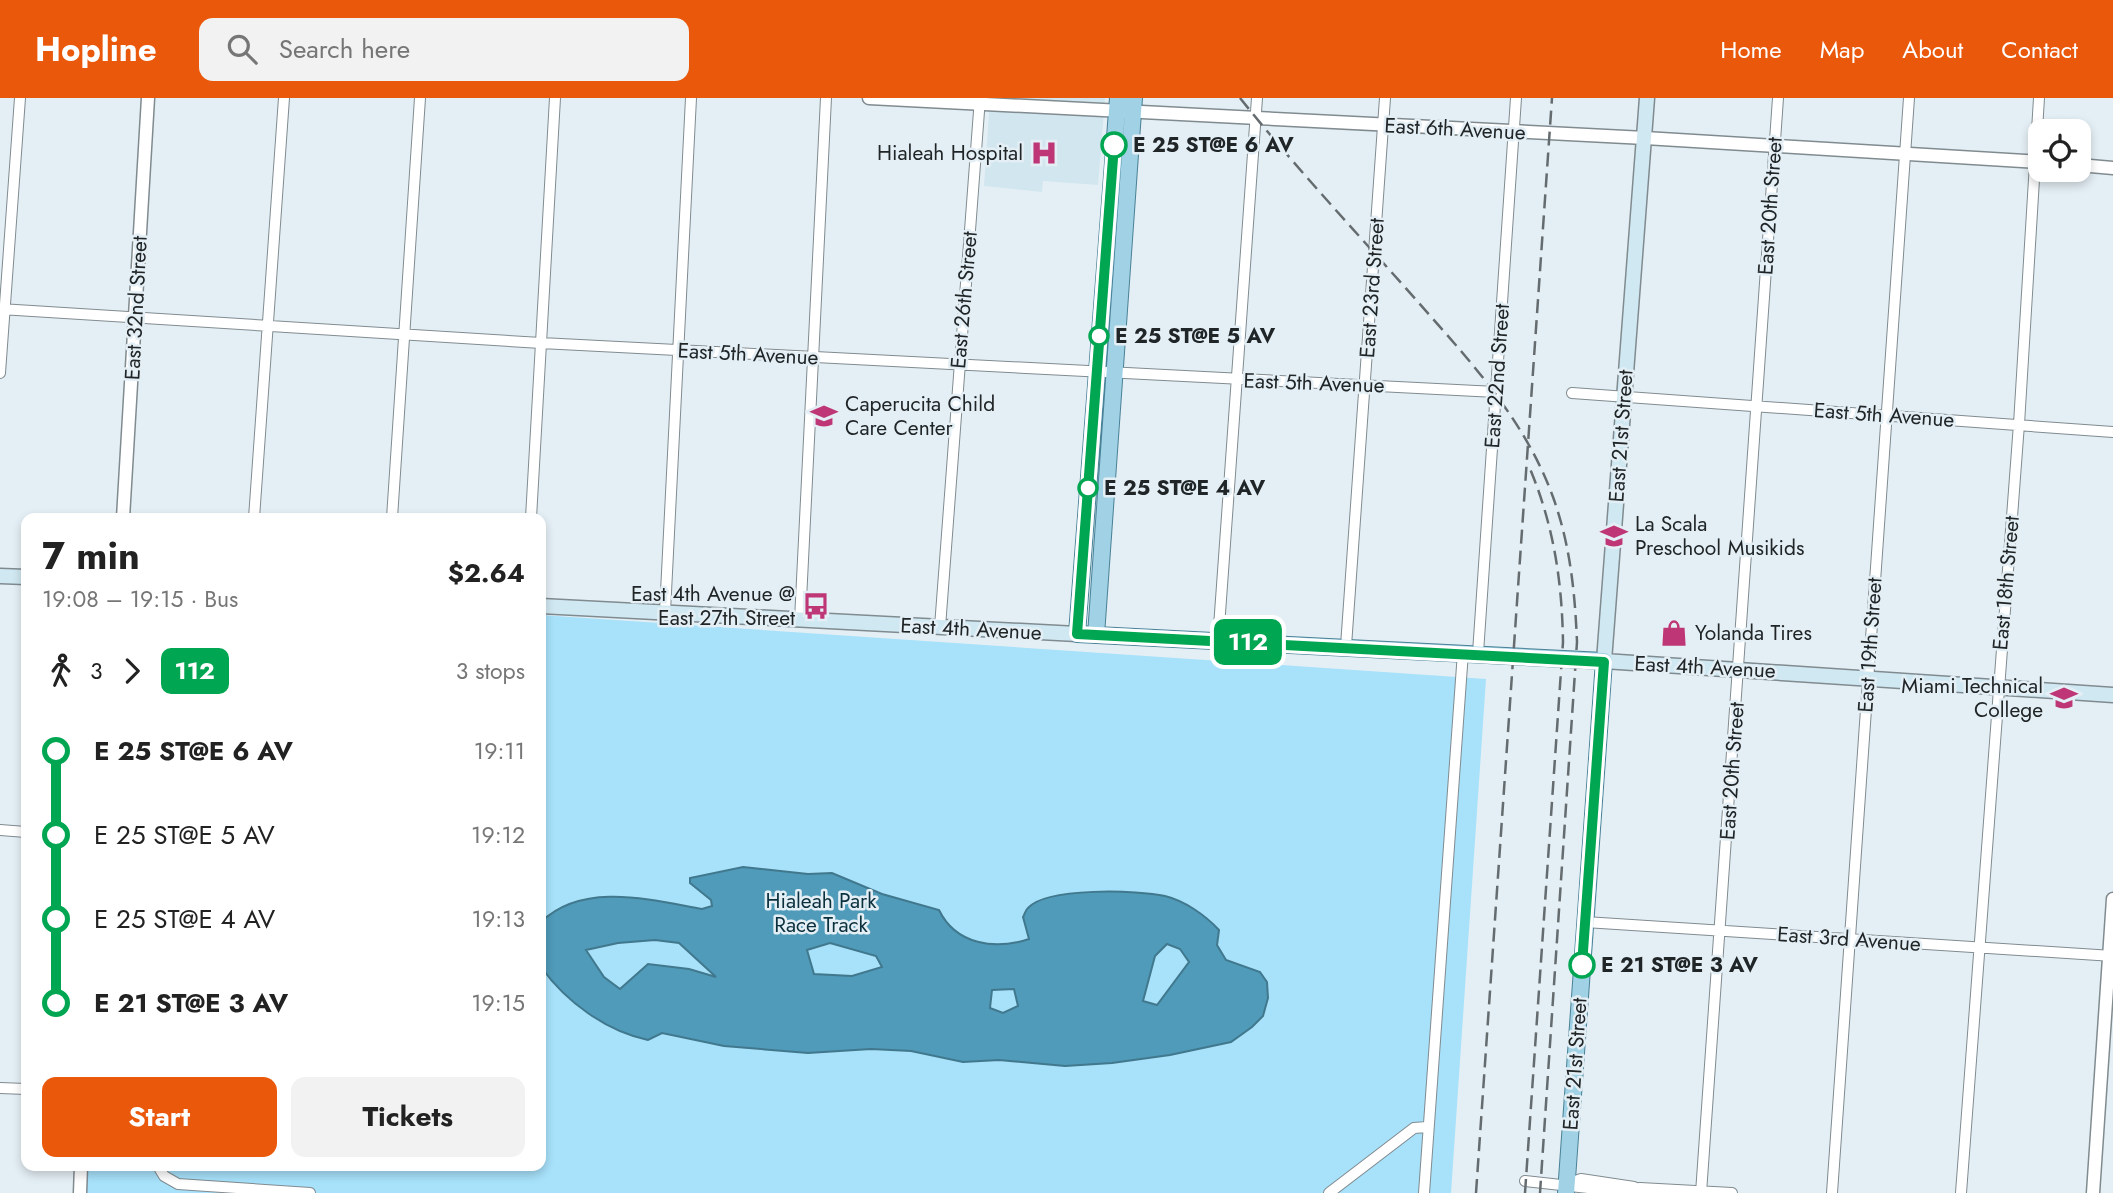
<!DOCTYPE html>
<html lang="en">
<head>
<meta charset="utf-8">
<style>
	:root { --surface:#fff; --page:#f2f2f2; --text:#222; --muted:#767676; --accent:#ea580c }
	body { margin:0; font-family:Jost,sans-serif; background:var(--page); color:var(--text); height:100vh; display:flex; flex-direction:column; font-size:26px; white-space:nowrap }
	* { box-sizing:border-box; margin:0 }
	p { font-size:23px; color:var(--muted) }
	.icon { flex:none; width:38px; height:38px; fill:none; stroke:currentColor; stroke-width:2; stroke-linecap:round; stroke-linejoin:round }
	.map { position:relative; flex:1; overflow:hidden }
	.drawer { position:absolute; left:21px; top:415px; width:525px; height:658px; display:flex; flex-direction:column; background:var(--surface); border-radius:14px; box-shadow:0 4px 10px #0003 }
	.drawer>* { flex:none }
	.badge { padding:0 14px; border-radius:10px; font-size:24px; line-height:46px }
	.tools { position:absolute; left:2028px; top:21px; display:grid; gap:14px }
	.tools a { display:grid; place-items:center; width:63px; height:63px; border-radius:14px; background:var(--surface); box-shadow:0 4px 10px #0003; font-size:35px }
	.map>.badge { position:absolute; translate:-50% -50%; box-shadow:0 0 0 4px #fff }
	.legs { display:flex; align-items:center; gap:10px; height:77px; padding:0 21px; font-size:23px }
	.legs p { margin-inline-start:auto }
	.summary { display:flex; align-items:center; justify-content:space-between; height:119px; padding:0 21px }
	h1 { font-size:38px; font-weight:700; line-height:52px }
	.action { display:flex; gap:14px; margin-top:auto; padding:14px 21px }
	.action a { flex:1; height:80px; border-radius:14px; background:var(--accent); color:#fff; font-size:28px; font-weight:700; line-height:80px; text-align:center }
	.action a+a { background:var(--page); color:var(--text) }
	ul { padding:0 21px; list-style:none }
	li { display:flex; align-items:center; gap:24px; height:84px; font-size:26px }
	li i { display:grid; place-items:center; width:10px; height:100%; margin:0 9px; background:currentColor }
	li i::after { content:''; width:18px; height:18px; margin:-9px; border:5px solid; border-radius:50%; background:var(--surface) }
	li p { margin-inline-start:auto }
	li:first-child i { background:linear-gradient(#0000 50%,currentColor 0) }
	li:last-child i { background:linear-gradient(currentColor 50%,#0000 0) }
	header { display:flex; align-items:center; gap:42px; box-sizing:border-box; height:98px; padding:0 35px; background:var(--accent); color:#fff }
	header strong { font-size:33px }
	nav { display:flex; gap:38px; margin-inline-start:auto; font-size:24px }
	.search { width:490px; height:63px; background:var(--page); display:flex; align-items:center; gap:18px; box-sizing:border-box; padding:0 24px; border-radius:14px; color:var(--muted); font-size:26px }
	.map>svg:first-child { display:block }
	.built { fill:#d2e6ef }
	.green { fill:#a7e1fa }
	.water { fill:#4f9bb9; stroke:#41788d; stroke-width:2; fill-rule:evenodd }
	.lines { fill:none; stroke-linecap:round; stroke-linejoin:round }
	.minor-casing { stroke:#808b90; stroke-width:12 }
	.tertiary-casing { stroke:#808b90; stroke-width:15 }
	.secondary-casing { stroke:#808b90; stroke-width:17 }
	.primary-casing { stroke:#4a8196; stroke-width:18 }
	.minor { stroke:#fff; stroke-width:10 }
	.tertiary { stroke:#fff; stroke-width:12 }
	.secondary { stroke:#d0e8f2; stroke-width:14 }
	.primary { stroke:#a0d1e4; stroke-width:16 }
	.rail { stroke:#656c6f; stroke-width:2.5; stroke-dasharray:14 7; stroke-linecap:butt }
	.line-1-casing { stroke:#fff; stroke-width:16 }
	.line-1 { stroke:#00a651; stroke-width:10 }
	.stop-1-dot { fill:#fff; stroke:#00a651; stroke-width:3.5 }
	.labels { text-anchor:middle; stroke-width:5; stroke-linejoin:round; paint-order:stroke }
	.street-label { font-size:21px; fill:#202527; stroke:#e4eff5 }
	.stop-label { font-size:21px; font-weight:bold; fill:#202527; stroke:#e4eff5; text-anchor:start }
	.poi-label { font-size:21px; fill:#202527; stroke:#e4eff5; text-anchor:end }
	.park-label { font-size:21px; fill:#0b303d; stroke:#e4eff5 }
</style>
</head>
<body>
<header>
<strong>Hopline</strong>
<div class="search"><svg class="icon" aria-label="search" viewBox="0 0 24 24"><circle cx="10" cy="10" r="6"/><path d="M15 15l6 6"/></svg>Search here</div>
<nav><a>Home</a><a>Map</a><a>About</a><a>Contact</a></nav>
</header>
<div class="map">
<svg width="2113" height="1095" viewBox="0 0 2113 1095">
	<rect width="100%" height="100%" fill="#e4eff5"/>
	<path class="built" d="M990 0H1105L1098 87 1043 83 1042 94 984 88Z"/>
	<path class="green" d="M541 517 1486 581 1451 1095H86L88 1068H541Z"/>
	<path class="water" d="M743 769 808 776 832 775 882 796 939 812C956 847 995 852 1029 841L1023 819C1025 816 1025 812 1028 810 1046 789 1139 792 1165 798 1185 803 1205 817 1219 832L1217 847 1226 862 1260 874 1267 884 1268 900 1263 918 1252 929 1231 944 1170 957 1112 965 1065 968 999 962 963 964 911 953 871 951 808 955 724 948 662 935 648 942C606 933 566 904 541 869V824C583 783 652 802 702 811L712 808 711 802 690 785V780ZM655 842 679 845 716 879 689 871 648 866 620 891 604 879 586 852 618 845ZM830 845 876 858 882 869 852 878 814 876 807 852ZM1167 846 1180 851 1189 864 1157 907 1143 903 1155 858ZM1014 891 1018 908 1003 915 990 910 992 892Z"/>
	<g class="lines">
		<defs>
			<path id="minor" d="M0 211 541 245 1496 294
				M0 275 20 0
				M1572 295 2113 334
				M254 420 284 0
				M392 420 420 0
				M531 420 555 0
				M665 514 691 0
				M800 522 826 0
				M940 529 980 0
				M1218 543 1257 0
				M1346 548 1385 0
				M1478 555 1516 0
				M0 732 26 734
				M1585 824 2113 858
				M0 990 26 991
				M158 1068 164 1078 178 1086 310 1095
				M1525 1083 1615 1093 1640 1090 1732 1095
				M1567 1086 1581 1081 1634 1089
				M1329 1095 1414 1030 1427 1029
				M1424 1095 1463 554
				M1701 1095 1778 0
				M1832 1095 1909 0
				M1961 1095 2019 326 2039 0"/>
			<path id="tertiary" d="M869 0 1645 40 2040 64
				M2079 67 2113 70
				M123 420 148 0
				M80 1095 81 1068
				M2093 1095 2113 801"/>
			<path id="secondary" d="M1647 0 1604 563 2113 597
				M0 478 26 479
				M541 508 1077 536"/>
			<path id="primary" d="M1118 0 1077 536 1604 563 1566 1095
				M1096 537 1134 0"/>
		</defs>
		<use href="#minor" class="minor-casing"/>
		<use href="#tertiary" class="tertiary-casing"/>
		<use href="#secondary" class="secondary-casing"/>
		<use href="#primary" class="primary-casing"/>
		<use href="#minor" class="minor"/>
		<use href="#tertiary" class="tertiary"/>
		<use href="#secondary" class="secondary"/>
		<use href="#primary" class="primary"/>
		<path class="rail" d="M1240 0C1296 70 1358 136 1418 204 1470 263 1525 322 1553 399 1570 446 1575 494 1577 544L1540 1095
			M1476 1095 1552 0
			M1525 1095 1563 544C1562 481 1553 424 1528 366"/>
	</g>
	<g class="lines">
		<defs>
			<path id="line-1" d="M1114 47 1077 536 1604 564 1582 867"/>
		</defs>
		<use href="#line-1" class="line-1-casing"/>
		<use href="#line-1" class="line-1"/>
	</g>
	<defs>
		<symbol id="hospital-bare" viewBox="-9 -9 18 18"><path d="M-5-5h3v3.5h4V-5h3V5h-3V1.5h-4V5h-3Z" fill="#be3676" stroke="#e4eff5" stroke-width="2.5" paint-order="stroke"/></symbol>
		<symbol id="school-bare" viewBox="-9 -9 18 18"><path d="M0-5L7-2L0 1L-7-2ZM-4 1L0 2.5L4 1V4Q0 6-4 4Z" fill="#be3676" stroke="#e4eff5" stroke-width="2.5" paint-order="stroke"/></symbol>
		<symbol id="bus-bare" viewBox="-9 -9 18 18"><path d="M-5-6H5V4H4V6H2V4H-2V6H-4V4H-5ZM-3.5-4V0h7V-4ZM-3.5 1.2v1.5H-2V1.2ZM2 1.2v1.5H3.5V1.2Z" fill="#be3676" stroke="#e4eff5" stroke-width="2.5" paint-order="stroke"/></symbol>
		<symbol id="shop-bare" viewBox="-9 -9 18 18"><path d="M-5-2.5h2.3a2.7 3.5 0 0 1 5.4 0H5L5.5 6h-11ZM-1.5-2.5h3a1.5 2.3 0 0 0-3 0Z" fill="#be3676" stroke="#e4eff5" stroke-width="2.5" paint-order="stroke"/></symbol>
	</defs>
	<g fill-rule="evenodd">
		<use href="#hospital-bare" x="1025" y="36" width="38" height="38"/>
		<use href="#school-bare" x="805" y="299" width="38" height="38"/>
		<use href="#school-bare" x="1595" y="419" width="38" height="38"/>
		<use href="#bus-bare" x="797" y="489" width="38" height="38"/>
		<use href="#shop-bare" x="1655" y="516" width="38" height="38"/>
		<use href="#school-bare" x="2045" y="581" width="38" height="38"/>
	</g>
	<g class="stop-1-dot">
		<circle cx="1114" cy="47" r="12"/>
		<circle cx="1099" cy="238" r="9"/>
		<circle cx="1088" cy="390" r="9"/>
		<circle cx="1582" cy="867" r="12"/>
	</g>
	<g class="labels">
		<g class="street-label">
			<text transform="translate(1455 31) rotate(3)" y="7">East 6th Avenue</text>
			<text transform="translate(1770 108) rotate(-86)" y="7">East 20th Street</text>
			<text transform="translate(1372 190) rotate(-86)" y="7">East 23rd Street</text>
			<text transform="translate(964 202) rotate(-85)" y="7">East 26th Street</text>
			<text transform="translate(136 210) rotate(-87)" y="7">East 32nd Street</text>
			<text transform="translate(748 256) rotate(3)" y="7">East 5th Avenue</text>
			<text transform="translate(1497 278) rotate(-86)" y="7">East 22nd Street</text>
			<text transform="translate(1314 285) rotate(2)" y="7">East 5th Avenue</text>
			<text transform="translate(1884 317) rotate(4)" y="7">East 5th Avenue</text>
			<text transform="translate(1621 338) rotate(-86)" y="7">East 21st Street</text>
			<text transform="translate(2006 485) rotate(-85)" y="7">East 18th Street</text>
			<text transform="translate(971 531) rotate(3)" y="7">East 4th Avenue</text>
			<text transform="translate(1870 547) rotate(-86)" y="7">East 19th Street</text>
			<text transform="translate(1705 569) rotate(3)" y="7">East 4th Avenue</text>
			<text transform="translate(1732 673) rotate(-86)" y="7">East 20th Street</text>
			<text transform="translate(1849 841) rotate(4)" y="7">East 3rd Avenue</text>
			<text transform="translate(1575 966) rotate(-86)" y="7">East 21st Street</text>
		</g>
		<g class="stop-label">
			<text x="1133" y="54">E 25 ST@E 6 AV</text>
			<text x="1115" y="245">E 25 ST@E 5 AV</text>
			<text x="1104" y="397">E 25 ST@E 4 AV</text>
			<text x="1601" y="874">E 21 ST@E 3 AV</text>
		</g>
		<g class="poi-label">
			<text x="1023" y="62">Hialeah Hospital</text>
			<text x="845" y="313" text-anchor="start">Caperucita Child<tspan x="845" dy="24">Care Center</tspan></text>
			<text x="1635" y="433" text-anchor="start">La Scala<tspan x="1635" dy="24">Preschool Musikids</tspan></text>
			<text x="795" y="503">East 4th Avenue @<tspan x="795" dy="24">East 27th Street</tspan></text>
			<text x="1695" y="542" text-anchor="start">Yolanda Tires</text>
			<text x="2043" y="595">Miami Technical<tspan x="2043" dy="24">College</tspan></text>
		</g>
		<g class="park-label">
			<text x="821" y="810">Hialeah Park<tspan x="821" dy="24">Race Track</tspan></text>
		</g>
	</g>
</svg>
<div class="tools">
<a><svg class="icon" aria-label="locate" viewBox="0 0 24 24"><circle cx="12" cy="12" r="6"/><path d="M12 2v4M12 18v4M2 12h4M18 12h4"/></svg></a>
</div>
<b class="badge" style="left:1248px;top:544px;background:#00a651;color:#fff">112</b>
<section class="drawer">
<div class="summary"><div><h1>7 min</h1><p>19:08 – 19:15 · Bus</p></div><b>$2.64</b></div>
<div class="legs"><svg class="icon" aria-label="walk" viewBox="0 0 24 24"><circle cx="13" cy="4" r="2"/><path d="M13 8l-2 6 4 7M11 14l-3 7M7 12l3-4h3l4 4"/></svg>3<svg class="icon" aria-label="forward" viewBox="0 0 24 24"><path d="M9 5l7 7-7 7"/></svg><b class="badge" style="background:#00a651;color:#fff">112</b><p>3 stops</p></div>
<ul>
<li><i style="color:#00a651"></i><b>E 25 ST@E 6 AV</b><p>19:11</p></li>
<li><i style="color:#00a651"></i><span>E 25 ST@E 5 AV</span><p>19:12</p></li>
<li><i style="color:#00a651"></i><span>E 25 ST@E 4 AV</span><p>19:13</p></li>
<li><i style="color:#00a651"></i><b>E 21 ST@E 3 AV</b><p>19:15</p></li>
</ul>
<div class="action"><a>Start</a><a>Tickets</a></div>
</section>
</div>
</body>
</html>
